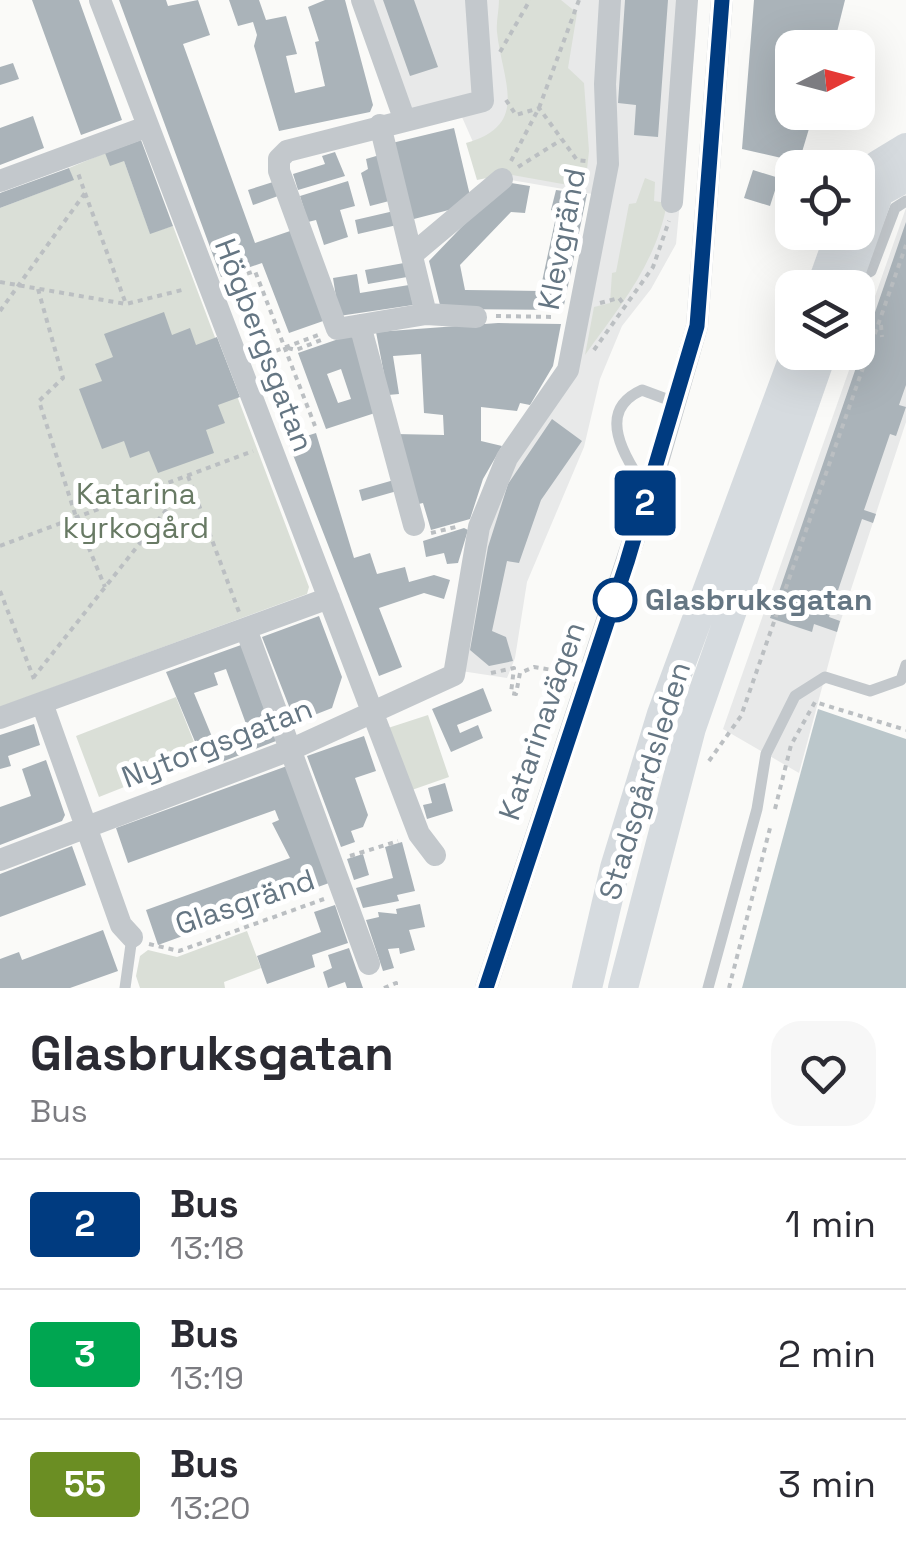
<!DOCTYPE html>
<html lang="en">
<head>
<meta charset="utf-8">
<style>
	:root { --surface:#fff; --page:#f7f7f7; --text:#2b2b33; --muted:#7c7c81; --line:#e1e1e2 }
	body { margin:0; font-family:"Space Grotesk",sans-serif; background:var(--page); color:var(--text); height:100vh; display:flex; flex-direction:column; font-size:38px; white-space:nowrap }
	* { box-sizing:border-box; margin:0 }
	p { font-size:32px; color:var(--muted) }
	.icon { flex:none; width:55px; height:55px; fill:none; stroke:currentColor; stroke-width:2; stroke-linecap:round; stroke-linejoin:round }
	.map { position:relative; height:988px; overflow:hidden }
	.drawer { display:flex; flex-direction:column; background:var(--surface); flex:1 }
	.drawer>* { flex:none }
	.badge { padding:0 20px; border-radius:8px; font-size:35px; line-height:65px }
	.needle { width:65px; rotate:84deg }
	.buttons { position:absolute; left:775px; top:30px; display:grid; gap:20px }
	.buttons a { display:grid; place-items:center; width:100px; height:100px; border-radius:20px; background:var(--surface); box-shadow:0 10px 40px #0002; font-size:50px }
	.map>.badge { position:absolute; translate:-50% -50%; box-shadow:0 0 0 5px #fff }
	.round { display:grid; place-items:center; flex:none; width:105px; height:105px; border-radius:30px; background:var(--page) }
	.overview { display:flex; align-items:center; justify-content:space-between; height:170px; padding:0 30px }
	h1 { font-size:48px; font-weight:700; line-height:75px }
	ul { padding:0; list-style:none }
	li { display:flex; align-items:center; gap:30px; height:130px; padding:0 30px; border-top:2px solid var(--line) }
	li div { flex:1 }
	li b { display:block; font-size:38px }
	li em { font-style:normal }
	li .badge { min-width:110px; font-weight:700; text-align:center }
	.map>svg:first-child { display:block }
	.built { fill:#e8e9e9 }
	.green { fill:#dadfd7 }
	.water { fill:#bbc7cb }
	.building { fill:#aab3b9; fill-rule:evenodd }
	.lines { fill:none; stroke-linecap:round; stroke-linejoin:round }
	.path { stroke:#bbbfc2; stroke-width:4; stroke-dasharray:5 5; stroke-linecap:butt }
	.lane { stroke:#c3c8cc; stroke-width:11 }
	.street { stroke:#c3c8cc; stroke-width:22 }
	.secondary { stroke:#d6dbdf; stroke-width:30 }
	.line-casing { stroke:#fff; stroke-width:22 }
	.line { stroke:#003b80; stroke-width:15 }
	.stop-dot { fill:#fff; stroke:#003b80; stroke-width:5 }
	.labels { text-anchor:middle; stroke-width:10; stroke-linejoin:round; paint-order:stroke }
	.street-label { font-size:30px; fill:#657683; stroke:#fff }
	.park-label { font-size:30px; fill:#687a64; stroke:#fff }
	.stop-label { font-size:30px; font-weight:bold; fill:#657683; stroke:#fff; text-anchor:start }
</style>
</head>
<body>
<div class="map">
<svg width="906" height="988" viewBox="0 0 906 988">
	<rect width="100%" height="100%" fill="#fafaf8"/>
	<path class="built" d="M363 0H695L696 33 676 244 651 289 622 326 600 379 584 447 527 582 515 658 507 678 448 669 479 525 565 370 598 195 488 176 458 108 404 117Z
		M906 208V422L837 632 799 773 723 729Z"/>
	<path class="green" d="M499 0H561L577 13 568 68 584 83 589 151 585 188 507 174 477 180 466 143C531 125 502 81 497 32 496 22 499 10 499 0Z
		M105 153 124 161 150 233 173 226 309 587 307 594 0 707V208L73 180 69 168Z
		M645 178 655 182 654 201 667 203C656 264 620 306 585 355L594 307 610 303 612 273 616 272 629 204 636 203Z
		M176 697 200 757 99 797 76 736Z
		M428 715 449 777 409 791 388 728Z
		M247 931 261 968 224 982 225 988H140L136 976 140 956 148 950 177 957Z"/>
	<path class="water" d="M818 709 906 739V988H742Z"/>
	<path class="building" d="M32 0H79L122 120 81 135Z
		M119 0H166L168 6 198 0 210 35 183 44 255 243 293 230 326 320 289 333 262 263 221 277Z
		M229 0H259L266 20 286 16 297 54 286 56 295 93 325 86 315 42 319 41 308 7 325 0H345L373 105 370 112 279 131 254 46 257 35 253 22 238 26Z
		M383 0H414L438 67 410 76Z
		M625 0H668L658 137 634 135 636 105 618 103Z
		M754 0H845L833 48H792V112H814L799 162 742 149Z
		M13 63 19 79 0 85V67Z
		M33 116 44 148 0 165V128Z
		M454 128 472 204 410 220 392 143Z
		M141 140 173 226 150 234 124 161 110 166 105 153Z
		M335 152 345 176 298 190 293 174 325 164 322 156Z
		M383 154 393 200 370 206 361 173 368 169 366 159Z
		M69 168 74 180 0 208V193Z
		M753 170 779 178 770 206 744 198Z
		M348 181 355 206 340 210 348 237 324 245 316 220 308 222 300 196Z
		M273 182 278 196 253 205 248 190Z
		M505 182 530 186 525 213 511 212 460 265 465 290 540 291 557 212 551 210 556 190 587 194 563 310 441 309 429 261Z
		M394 211 397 225 358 234 355 220Z
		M906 222V385L899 405 906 407 896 436 890 434 864 510 876 514 873 523 862 519 829 617 840 621 837 632 814 624 812 632 770 618Z
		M404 263 407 277 368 284 365 270Z
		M357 274 360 293 409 285 413 305 339 316 333 278Z
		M164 312 172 335 190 328 196 345 217 337 240 397 218 405 225 423 206 430 214 453 158 473 149 451 130 458 124 441 102 449 79 389 102 381 95 364 113 357 104 334Z
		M498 323 561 324 553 366 530 405 520 403 517 411 481 407V441L502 446 483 479 470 519 431 530 423 503 414 505 395 434 444 435 443 415 424 413 421 354 393 356 399 394 388 395 376 332Z
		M353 334 378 412 326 429 298 353ZM341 369 351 399 338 403 327 374Z
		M552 419 582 441 541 500 519 563 507 561 492 631 506 637 513 661 489 666 470 650 488 547 508 484Z
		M316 433 354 558 370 553 377 574 405 567 409 582 434 575 450 580 444 599 424 593 379 608 402 667 379 676 288 442Z
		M394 480 397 491 362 501 359 490Z
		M464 528 468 530 458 563 447 564 444 553 426 557 423 541Z
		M319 616 342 677 332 708 299 721 294 719 262 637Z
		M241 645 276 741 206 768 166 672ZM226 669 249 732 215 744 194 693 218 685 214 673Z
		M483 688 492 711 457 725 460 733 478 725 483 738 451 752 432 709Z
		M34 724 40 745 8 756 11 766 0 769V735Z
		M364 736 376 771 355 778 368 815 363 827 351 831 355 842 341 847 307 756Z
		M46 760 65 815 62 821 0 845V807L31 796 22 769Z
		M287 766 329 883 158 945 146 910 290 858 272 823 279 820 275 810 128 863 116 828Z
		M445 783 453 811 427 819 423 805 432 803 428 788Z
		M402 842 415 891 397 895 399 901 363 908 356 888 393 878 385 847Z
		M72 846 86 885 0 917V874Z
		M363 854 369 875 354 880 347 859Z
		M420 904 425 927 409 930 415 950 400 954 399 948 388 949 394 968 383 971 366 920 379 917 378 912 397 914 396 909Z
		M335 905 348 943 312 955 315 967 267 984 257 956 321 932 314 912Z
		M103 930 118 971 70 988H0V959L19 952 22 960Z
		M349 948 363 988H347L345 982 328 988 323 972 332 968 328 955Z"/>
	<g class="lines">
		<path class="path" d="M500 52 530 0
			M506 100 516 115 539 108 577 160 586 161
			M511 161 539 108 579 0
			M518 167 561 140
			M85 193 126 304
			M228 280 255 271 315 426
			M0 282 126 304 186 289
			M38 289 63 378 39 401 76 517 105 587
			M600 303 619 298 625 306
			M0 311 85 193 78 173
			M496 316 556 317
			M881 325 882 337
			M288 348 296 350 321 340
			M594 350 653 267 669 221
			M257 358 318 335
			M188 476 239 612
			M431 533 460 526
			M0 546 253 451
			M0 591 34 679
			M491 673 514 668 511 693 516 694 520 673 534 667 564 672
			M33 678 167 509V485
			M709 761 741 716 906 245
			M775 809 791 745 815 702 906 730
			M350 856 398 841
			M149 944 179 951 324 899
			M384 988 396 983V988
			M729 988 770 828"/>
		<path class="lane" d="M855 279 871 271 895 208 906 201
			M648 492C627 460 593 412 642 390L677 403
			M125 988 132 937
			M708 988 757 809 766 754 795 696 825 677 870 691 901 680 906 665"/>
		<path class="street" d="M100 0 419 834 435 855
			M362 0 404 118
			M380 125 426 314
			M0 181 146 127
			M672 202 687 0
			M414 253 502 179
			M476 317 426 314 337 329 279 171V159L287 151 483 101 476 0
			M360 325 414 525
			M246 629 369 964
			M42 703 121 925 132 937
			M0 718 329 598
			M0 860 290 750 454 675 479 527 507 458 568 370 608 164 605 84 610 0
			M486 988 649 493 697 326 722 0"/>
		<path class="secondary" d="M858 189 878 165 906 148
			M821 288 841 232
			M845 288 879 192 906 177
			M587 988 615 868 662 714 796 352
			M623 988 691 728 822 352"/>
	</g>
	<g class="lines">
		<defs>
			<path id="line" d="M486 988 627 562 697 326 722 0"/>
		</defs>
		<use href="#line" class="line-casing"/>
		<use href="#line" class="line"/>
	</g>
	<circle class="stop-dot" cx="615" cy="600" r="20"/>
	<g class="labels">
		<g class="street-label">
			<text transform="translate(562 239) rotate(-79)" y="10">Klevgränd</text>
			<text transform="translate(264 345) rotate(69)" y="10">Högbergsgatan</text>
			<text transform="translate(542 721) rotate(-71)" y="10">Katarinavägen</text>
			<text transform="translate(217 743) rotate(-21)" y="10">Nytorgsgatan</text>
			<text transform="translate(645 781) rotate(-73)" y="10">Stadsgårdsleden</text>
			<text transform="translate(245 902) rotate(-19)" y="10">Glasgränd</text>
		</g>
		<g class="park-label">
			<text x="136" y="504">Katarina<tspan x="136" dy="34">kyrkogård</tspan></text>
		</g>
		<g class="stop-label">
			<text x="645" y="610">Glasbruksgatan</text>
		</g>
	</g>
</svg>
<div class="buttons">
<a><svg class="needle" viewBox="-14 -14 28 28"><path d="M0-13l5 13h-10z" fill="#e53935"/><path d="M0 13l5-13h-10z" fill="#7c7c81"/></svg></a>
<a><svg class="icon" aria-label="locate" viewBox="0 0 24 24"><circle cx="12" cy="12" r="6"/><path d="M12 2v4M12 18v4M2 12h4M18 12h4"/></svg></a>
<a><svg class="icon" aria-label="layers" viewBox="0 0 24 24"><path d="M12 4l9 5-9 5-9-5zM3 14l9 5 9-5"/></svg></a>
</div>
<b class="badge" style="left:645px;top:503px;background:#003b80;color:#fff">2</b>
</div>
<section class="drawer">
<div class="overview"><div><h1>Glasbruksgatan</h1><p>Bus</p></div><a class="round"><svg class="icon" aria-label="heart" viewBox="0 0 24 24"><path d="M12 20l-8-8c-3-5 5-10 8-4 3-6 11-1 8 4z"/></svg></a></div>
<ul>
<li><span class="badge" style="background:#003b80;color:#fff">2</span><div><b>Bus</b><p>13:18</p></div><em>1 min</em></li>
<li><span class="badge" style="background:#00a651;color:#fff">3</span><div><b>Bus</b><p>13:19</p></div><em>2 min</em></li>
<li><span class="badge" style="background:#6b8e23;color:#fff">55</span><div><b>Bus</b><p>13:20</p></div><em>3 min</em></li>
</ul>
</section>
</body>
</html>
